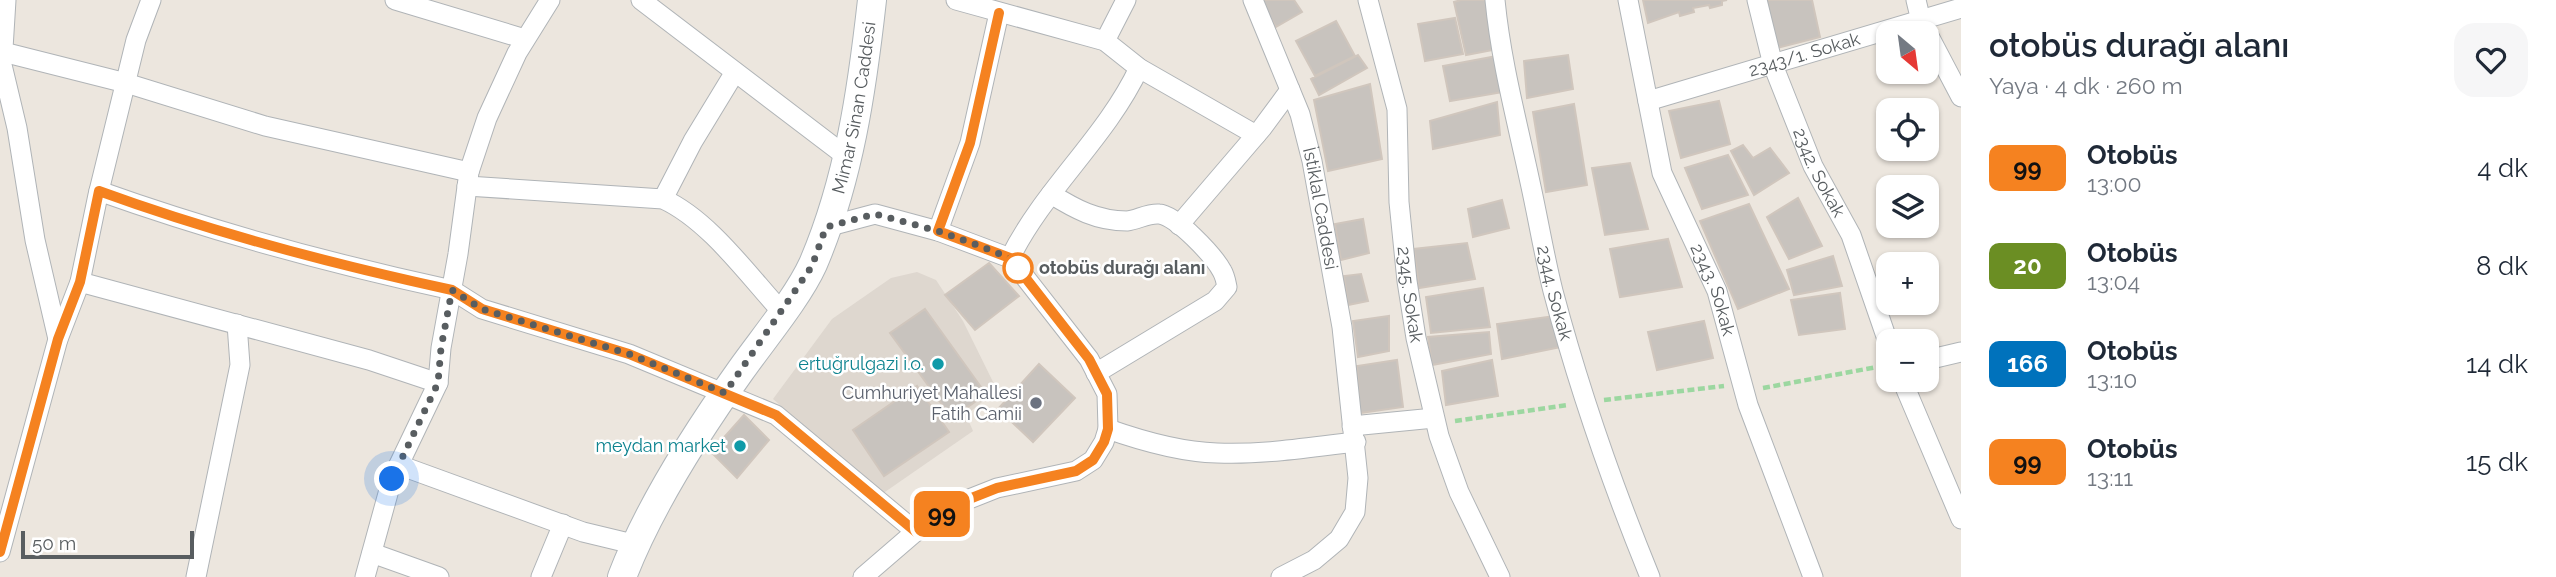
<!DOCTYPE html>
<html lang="tr">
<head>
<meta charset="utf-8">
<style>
	:root { --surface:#fff; --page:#f6f6f7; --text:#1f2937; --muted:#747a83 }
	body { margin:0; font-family:Raleway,sans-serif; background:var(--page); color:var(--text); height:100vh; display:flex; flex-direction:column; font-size:26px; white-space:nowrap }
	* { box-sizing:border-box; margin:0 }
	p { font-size:23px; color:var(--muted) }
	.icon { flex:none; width:38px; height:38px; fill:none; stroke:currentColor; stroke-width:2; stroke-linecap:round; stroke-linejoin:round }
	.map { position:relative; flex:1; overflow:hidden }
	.drawer { display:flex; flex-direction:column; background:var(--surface); width:595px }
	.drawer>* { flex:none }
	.badge { padding:0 14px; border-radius:10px; font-size:24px; line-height:46px }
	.needle { width:46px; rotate:151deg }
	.buttons { position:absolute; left:1876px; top:21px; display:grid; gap:14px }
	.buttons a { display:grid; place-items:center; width:63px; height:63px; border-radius:14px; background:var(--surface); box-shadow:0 2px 5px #0004; font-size:35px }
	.scale { position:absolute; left:21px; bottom:18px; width:173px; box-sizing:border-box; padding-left:7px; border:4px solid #585d60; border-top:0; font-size:19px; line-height:24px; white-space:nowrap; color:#585d60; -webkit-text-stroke:5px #fff; paint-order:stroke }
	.you { position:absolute; width:35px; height:35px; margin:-18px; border:5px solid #fff; border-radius:50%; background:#1a73e8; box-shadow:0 0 0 10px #1a73e833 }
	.map>.badge { position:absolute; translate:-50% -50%; box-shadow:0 0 0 4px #fff }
	.round { display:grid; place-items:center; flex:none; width:74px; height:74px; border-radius:21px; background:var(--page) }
	.summary { display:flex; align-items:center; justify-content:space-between; height:119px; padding:0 28px }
	h1 { font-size:33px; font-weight:600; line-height:52px }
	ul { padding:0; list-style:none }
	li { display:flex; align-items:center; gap:21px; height:98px; padding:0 28px }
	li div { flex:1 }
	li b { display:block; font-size:26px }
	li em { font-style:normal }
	li .badge { min-width:77px; font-weight:700; text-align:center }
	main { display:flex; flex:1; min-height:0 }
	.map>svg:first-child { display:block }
	.education { fill:#ded7cf }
	.building { fill:#c8c3be; stroke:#d0c6bd; stroke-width:2 }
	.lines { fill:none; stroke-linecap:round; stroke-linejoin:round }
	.street-casing { stroke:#b0b4b7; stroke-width:21 }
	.secondary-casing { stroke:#b0b6ba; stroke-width:30 }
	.path { stroke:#9cd7a0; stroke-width:4.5; stroke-dasharray:7 3.5; stroke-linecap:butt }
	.street { stroke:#fff; stroke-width:19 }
	.secondary { stroke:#fff; stroke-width:28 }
	.line-casing { stroke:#fff; stroke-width:16 }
	.line { stroke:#f58220; stroke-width:10 }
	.walk { stroke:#585d60; stroke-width:7; stroke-dasharray:0 12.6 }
	.stop-dot { fill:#fff; stroke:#f58220; stroke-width:3.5 }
	.culture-dot { fill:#0f9aa8; stroke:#fff; stroke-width:2.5 }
	.worship-dot { fill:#6b7280; stroke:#fff; stroke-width:2.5 }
	.labels { text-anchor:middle; stroke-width:5; stroke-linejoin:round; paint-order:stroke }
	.street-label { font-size:18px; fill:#585d60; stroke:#fff }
	.stop-label { font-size:18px; font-weight:bold; fill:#585d60; stroke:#fff; text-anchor:start }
	.culture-label { font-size:18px; fill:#0d838f; stroke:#fff; text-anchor:end }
	.worship-label { font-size:18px; fill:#5b616d; stroke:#fff; text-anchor:end }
</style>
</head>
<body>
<main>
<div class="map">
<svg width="1961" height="577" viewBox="0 0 1961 577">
	<rect width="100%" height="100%" fill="#ece6de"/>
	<path class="education" d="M917 272 936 280 963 321 997 390 966 415 973 431 882 494 773 399 832 319 891 278Z"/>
	<path class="building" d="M1260 0H1294L1302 12 1276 27Z
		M1461 0H1491L1498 49 1466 55 1454 2Z
		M1643 0H1727L1722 1V5L1710 8 1709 5 1693 8 1694 12 1680 16 1679 12 1648 23Z
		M1766 0H1812L1820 37 1777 48Z
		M1455 18 1463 54 1425 61 1418 24Z
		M1336 21 1355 56 1315 76 1296 41Z
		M1358 55 1367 68 1319 95 1311 79Z
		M1568 55 1573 89 1527 98 1524 61Z
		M1497 56 1503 92 1450 101 1443 66Z
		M1370 84 1382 159 1328 171 1314 100Z
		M1719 101 1730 144 1681 158 1669 111Z
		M1497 102 1500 135 1433 149 1430 121Z
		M1574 104 1587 185 1546 192 1533 112Z
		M1743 145 1753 158 1770 148 1789 173 1754 195 1731 151Z
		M1728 155 1748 195 1702 209 1685 168Z
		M1630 163 1648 229 1605 235 1592 168Z
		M1798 198 1822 246 1789 259 1767 217Z
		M1502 200 1509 228 1473 237 1468 209Z
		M1749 204 1789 289 1738 309 1700 221Z
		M1363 219 1369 253 1341 260 1335 224Z
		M1668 239 1682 287 1620 297 1610 249Z
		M1467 243 1475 279 1419 288 1414 249Z
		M1833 256 1842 286 1794 295 1787 270Z
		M989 263 1019 296 975 330 945 295Z
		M1361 274 1368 301 1348 305 1344 276Z
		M1483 288 1490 327 1431 333 1426 297Z
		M1840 293 1845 329 1799 335 1791 300Z
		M925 309 986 394 952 418 890 333Z
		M1389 316V351L1358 357 1353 321Z
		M1554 316 1561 347 1502 359 1497 324Z
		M1704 321 1713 358 1657 370 1648 332Z
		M1489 332 1491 354 1432 365 1428 337Z
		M1397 360 1403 407 1360 413 1357 366Z
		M1492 360 1498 396 1446 405 1442 371Z
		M1039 364 1075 398 1033 442 998 409Z
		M917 386 949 432 884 476 853 430Z
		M744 415 769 440 737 478 711 452Z"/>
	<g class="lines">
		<defs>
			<g id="street">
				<path d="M6 0 2 65 17 128 35 240 58 339"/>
				<path d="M395 0 525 39"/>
				<path d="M641 0 847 157"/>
				<path d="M956 0 1105 41 1139 68 1256 135"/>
				<path id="s1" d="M1253 0 1300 114 1312 161 1342 327 1358 478 1355 512 1339 539 1314 560 1281 577"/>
				<path id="s2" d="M1368 0 1397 109 1399 202 1407 281 1416 338 1439 436 1459 492 1500 577"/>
				<path id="s3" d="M1495 0C1501 62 1517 121 1530 182 1538 218 1544 255 1553 291 1579 389 1612 484 1650 577"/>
				<path id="s4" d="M1628 0 1662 173 1717 291 1748 405 1813 577"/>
				<path id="s5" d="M1757 0 1773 65 1813 166 1851 235 1888 342"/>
				<path d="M1916 0 1921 21 1961 97"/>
				<path d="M1105 41 1126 0"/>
				<path d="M3 52 126 83 265 126 469 172"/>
				<path id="s6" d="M1648 101 1961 8"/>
				<path d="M467 186 663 199C709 220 748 275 782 312"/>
				<path d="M99 191C214 232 332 264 452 290L482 309 629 354 776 415 916 532"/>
				<path d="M1051 194C1075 209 1097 221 1127 221 1137 220 1148 213 1159 214 1176 215 1214 256 1222 271 1225 276 1226 282 1227 287L1215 301 1096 373"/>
				<path d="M663 199 693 141 735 72"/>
				<path d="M1179 225 1262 128 1290 90"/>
				<path d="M826 227 875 214 938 231 1010 258 1089 359 1107 394 1108 429 1104 442 1093 460 1076 471 997 488 959 503 921 527 863 577"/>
				<path d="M938 231 970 143 999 13"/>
				<path d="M1010 258C1044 189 1106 138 1139 68"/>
				<path d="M80 282 369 360 438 383"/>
				<path d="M1927 360 1961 352"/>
				<path d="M1902 380 1961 519"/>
				<path d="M1352 426 1434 418"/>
				<path d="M1108 429C1142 441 1180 452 1217 453 1264 455 1310 447 1356 442"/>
				<path d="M399 465 583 532 637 545"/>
				<path d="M0 552 58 339 80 282 98 195 136 40 151 0"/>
				<path d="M372 553 439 577"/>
				<path d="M196 577 240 365 237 324"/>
				<path d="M365 577 392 479 438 383 441 348 458 254 469 172 487 118 517 53 550 0"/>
				<path d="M541 577 563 524"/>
			</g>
			<g id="secondary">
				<path id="s7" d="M622 577C648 509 699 429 741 370 763 339 798 297 813 264 849 180 862 90 872 0"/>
			</g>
		</defs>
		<use href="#street" class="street-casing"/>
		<use href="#secondary" class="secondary-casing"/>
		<path class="path" d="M1763 388 1888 365
			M1604 400 1724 386
			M1455 421 1568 405"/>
		<use href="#street" class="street"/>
		<use href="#secondary" class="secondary"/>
	</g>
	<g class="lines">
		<defs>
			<path id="line" d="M0 552 58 339 80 282 99 191C214 233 332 264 452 290L482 309 629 354 776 415 916 532 959 503 997 488 1076 471 1093 460 1104 442 1108 429 1107 394 1089 359 1010 258 938 231 970 143 999 13"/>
		</defs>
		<use href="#line" class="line-casing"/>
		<use href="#line" class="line"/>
		<path class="walk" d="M392 479 438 383 441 348 452 290 482 309 629 354 725 393 812 266 826 227 875 214 938 231 980 246 1010 258 1018 268"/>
	</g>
	<circle class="stop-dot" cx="1018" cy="268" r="14"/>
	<g class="culture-dot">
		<circle cx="938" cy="364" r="7"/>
		<circle cx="740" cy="446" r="7"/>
	</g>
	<circle class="worship-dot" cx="1036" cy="403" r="7"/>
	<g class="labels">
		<g class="street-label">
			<text dy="6" stroke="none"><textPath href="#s6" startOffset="163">2343/1. Sokak</textPath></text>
			<text dy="6" stroke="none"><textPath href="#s7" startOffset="530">Mimar Sinan Caddesi</textPath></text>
			<text dy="6" stroke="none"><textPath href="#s5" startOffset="184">2342. Sokak</textPath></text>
			<text dy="6" stroke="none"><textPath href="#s1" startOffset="220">İstiklal Caddesi</textPath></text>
			<text dy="6" stroke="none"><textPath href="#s4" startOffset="304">2343. Sokak</textPath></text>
			<text dy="6" stroke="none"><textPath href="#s3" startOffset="299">2344. Sokak</textPath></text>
			<text dy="6" stroke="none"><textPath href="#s2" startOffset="299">2345. Sokak</textPath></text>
		</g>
		<g class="stop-label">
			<text x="1039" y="274">otobüs durağı alanı</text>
		</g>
		<g class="culture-label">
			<text x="924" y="370">ertuğrulgazi i.o.</text>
			<text x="726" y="452">meydan market</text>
		</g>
		<g class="worship-label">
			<text x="1022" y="399">Cumhuriyet Mahallesi<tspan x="1022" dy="21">Fatih Camii</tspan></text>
		</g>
	</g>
</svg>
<div class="buttons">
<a><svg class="needle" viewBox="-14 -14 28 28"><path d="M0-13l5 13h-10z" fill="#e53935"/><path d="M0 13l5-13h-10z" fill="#747a83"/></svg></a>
<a><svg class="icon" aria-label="locate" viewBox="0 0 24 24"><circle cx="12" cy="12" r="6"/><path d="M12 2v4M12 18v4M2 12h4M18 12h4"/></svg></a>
<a><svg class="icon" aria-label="layers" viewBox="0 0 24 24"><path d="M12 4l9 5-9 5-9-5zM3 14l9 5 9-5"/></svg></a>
<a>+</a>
<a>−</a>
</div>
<div class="scale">50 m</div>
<div class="you" style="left:392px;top:479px"></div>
<b class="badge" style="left:942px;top:514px;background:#f58220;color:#111">99</b>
</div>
<section class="drawer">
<div class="summary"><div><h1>otobüs durağı alanı</h1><p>Yaya · 4 dk · 260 m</p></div><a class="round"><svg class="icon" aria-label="heart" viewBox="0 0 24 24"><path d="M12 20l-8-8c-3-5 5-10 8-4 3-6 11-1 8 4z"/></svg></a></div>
<ul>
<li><span class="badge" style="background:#f58220;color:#111">99</span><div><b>Otobüs</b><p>13:00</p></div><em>4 dk</em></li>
<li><span class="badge" style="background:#6b8e23;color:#fff">20</span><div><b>Otobüs</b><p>13:04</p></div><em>8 dk</em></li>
<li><span class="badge" style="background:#0072bc;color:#fff">166</span><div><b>Otobüs</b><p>13:10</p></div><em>14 dk</em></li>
<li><span class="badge" style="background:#f58220;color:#111">99</span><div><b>Otobüs</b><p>13:11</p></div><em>15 dk</em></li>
</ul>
</section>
</main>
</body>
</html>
